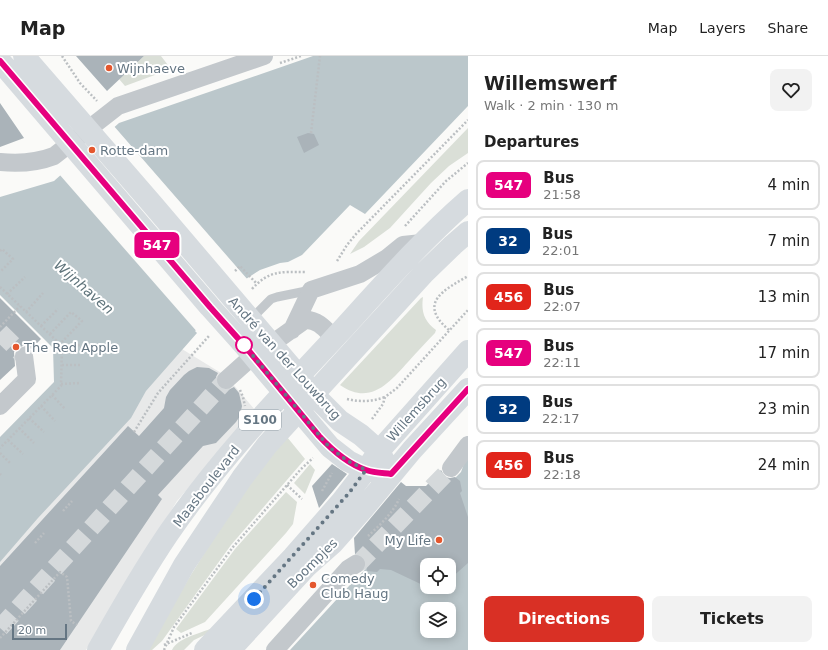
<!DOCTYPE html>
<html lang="en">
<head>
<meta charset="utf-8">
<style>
	:root { --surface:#fff; --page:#f2f2f2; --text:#222; --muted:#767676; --line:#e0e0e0; --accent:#d93025 }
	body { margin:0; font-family:"DejaVu Sans",sans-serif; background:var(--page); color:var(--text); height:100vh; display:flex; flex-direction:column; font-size:15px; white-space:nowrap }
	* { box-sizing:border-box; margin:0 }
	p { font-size:13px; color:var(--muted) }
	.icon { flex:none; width:22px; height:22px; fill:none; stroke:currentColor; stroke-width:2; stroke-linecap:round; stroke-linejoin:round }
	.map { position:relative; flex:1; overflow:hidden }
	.side { display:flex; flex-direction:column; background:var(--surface); width:360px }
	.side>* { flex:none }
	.badge { padding:0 8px; border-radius:6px; font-size:14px; line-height:26px }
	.fabs { position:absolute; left:420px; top:502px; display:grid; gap:8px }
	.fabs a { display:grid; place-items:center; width:36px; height:36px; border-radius:8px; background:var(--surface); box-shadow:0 2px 10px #0003; font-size:20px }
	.scale { position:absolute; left:12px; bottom:10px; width:55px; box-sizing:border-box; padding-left:4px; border:2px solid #657683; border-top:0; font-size:11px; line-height:14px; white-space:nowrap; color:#657683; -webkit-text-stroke:3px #fff; paint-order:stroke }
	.you { position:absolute; width:20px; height:20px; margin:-10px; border:3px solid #fff; border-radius:50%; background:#1a73e8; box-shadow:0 0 0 6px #1a73e833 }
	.map>.badge { position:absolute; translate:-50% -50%; box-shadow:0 0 0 2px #fff }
	h2 { padding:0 16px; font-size:15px; line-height:36px }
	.round { display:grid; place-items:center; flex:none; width:42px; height:42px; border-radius:8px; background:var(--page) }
	.summary { display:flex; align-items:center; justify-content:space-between; height:68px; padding:0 16px }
	h1 { font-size:19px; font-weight:800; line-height:30px }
	.button { display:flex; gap:8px; margin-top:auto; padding:8px 16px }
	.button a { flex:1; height:46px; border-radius:8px; background:var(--accent); color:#fff; font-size:16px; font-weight:800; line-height:46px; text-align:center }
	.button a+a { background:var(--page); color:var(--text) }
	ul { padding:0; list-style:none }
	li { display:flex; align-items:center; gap:12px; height:50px; margin:0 8px 6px; padding:0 8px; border:2px solid var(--line); border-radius:8px }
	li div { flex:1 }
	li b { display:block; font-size:15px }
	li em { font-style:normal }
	li .badge { min-width:44px; font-weight:700; text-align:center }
	header { display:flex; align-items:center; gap:24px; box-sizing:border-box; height:56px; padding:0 20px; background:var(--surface); border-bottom:1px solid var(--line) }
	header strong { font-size:19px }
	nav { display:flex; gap:22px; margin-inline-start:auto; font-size:14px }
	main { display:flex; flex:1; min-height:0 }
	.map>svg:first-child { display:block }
	.built { fill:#e8e9e9 }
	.green { fill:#dadfd7 }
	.water { fill:#bbc7cb; fill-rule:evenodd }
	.pier { fill:#fafaf8 }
	.building { fill:#aab3b9 }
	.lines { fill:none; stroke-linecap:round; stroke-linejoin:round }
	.street-tunnel { stroke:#d5d9db; stroke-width:18; stroke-dasharray:18 9; stroke-linecap:butt }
	.path { stroke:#bbbfc2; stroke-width:2.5; stroke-dasharray:2 2; stroke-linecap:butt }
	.lane { stroke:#c3c8cc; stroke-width:9 }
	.street { stroke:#c3c8cc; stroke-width:18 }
	.secondary { stroke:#d6dbdf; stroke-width:22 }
	.primary { stroke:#d6dbdf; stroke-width:22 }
	.line-casing { stroke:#fff; stroke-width:9 }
	.line { stroke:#e6007e; stroke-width:6 }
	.walk { stroke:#657683; stroke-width:4; stroke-dasharray:0 7.2 }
	.poi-dot { fill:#e4572e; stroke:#fff; stroke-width:1.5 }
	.stop-dot { fill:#fff; stroke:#e6007e; stroke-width:2 }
	.labels { text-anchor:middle; stroke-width:4; stroke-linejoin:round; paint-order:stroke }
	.shield { fill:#fff; stroke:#939fa8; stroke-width:1 }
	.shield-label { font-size:12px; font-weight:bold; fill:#657683 }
	.poi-label { font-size:13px; fill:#657683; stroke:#fff; text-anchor:start }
	.street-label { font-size:13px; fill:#657683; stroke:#fff }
	.water-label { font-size:14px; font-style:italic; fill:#60757c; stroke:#fff }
</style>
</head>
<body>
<header>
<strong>Map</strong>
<nav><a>Map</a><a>Layers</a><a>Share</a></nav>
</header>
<main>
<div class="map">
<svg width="468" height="594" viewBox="0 0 468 594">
	<rect width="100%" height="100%" fill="#fafaf8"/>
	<path class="built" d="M177 290 226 320 255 354 177 445 86 594H0V485Z"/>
	<path class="green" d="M144 0H161L171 13 125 30 119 23Z
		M468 72V97L449 110 431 127 390 172 364 191 350 198 359 185Z
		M423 241C421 256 424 265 436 274L435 277C426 286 417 296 408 306 389 327 370 350 340 329L421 242Z
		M287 381 305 403 231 489 162 585 152 594H147L189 522 231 454 259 414Z
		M310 408 315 414 305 438 294 427Z
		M286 436 297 446 293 468 286 477 205 566 181 577 176 573 235 493Z
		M210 573 209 577 194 584 184 594H172C178 582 198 578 210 573Z"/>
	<path class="water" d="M313 0H468V50L365 158 350 149 302 199 288 206 280 207 260 214 246 223 237 234 195 275 197 277 146 335 131 362 38 462 0 506V381L54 326 53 292 0 239V141L54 125 119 67Z
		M468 397V594H290L349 530 461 416ZM427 509H449V531H427ZM427 553H449V575H427Z"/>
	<path class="pier" d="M113 69 248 224 238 236 198 276 199 278 59 118Z"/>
	<path class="building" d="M76 0H144L107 35Z
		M0 47 24 82 0 91Z
		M308 77 314 78 319 89 304 97 297 81Z
		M0 242 41 283 31 293 28 290H23L17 292 14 296 15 310 0 324Z
		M197 311 209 312 218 317 216 321V326L218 331 222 334H228L234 331 239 337 242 350 240 360 236 366 216 387 203 390 158 439 162 443 60 594H0V510L128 370 139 380 164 352 166 341 170 334 184 319 189 315Z
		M332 408 347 418 319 452 312 430Z
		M441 414 445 421 450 422 455 421 460 425 462 435 460 437 468 461V507L449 524V509H427V531L391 514 380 513 377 516 367 515 365 502 361 499 355 498 354 482 401 426 406 430H426Z"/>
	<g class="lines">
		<path class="street-tunnel" d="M0 276 24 300
			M356 508 360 506 451 412
			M0 572 226 324"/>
		<path class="path" d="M62 0 80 27 97 45
			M280 7 301 0
			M311 77 320 0
			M405 170 446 125 468 107
			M0 195 2 193 13 203 0 216
			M337 205 347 189 356 178 468 64
			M235 215 240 210 257 228
			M0 231 62 290 61 330 0 392
			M252 233C269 214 281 216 305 216
			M7 238 25 221
			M26 256 43 237
			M41 270 58 253
			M0 271 20 250
			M449 274C417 247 444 234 468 220
			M50 278 71 256 82 265 60 288
			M62 290 81 289
			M62 309H81
			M61 328 80 327
			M240 334 243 341 245 350
			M52 339 65 353
			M347 343C360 346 372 346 385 341
			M41 350 55 365
			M29 362 44 376
			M372 363 383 348 385 341 397 332 468 254
			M19 372 34 387
			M134 376 158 337 209 280
			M8 384 23 398
			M0 397 11 408
			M0 418 1 419
			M287 429 302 443
			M322 435 332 417
			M63 455 72 445
			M368 480C379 470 393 457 399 443
			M35 487 44 477
			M0 582 60 516 67 521 71 565 77 569
			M164 589 192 577
			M164 594 174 571 233 491 301 413 313 402"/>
		<path class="lane" d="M255 259 271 243 277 241 311 234"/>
		<path class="street" d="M0 106C20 108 36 107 54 100L118 50 264 0
			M292 274 311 234 360 218 387 202 403 189 422 187
			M226 324 245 307 305 264C318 263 326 274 334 282
			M0 350 27 323 24 300
			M451 412 468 389
			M275 594 348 513 356 508"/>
		<path class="secondary" d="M24 0 153 149 320 345 340 365 361 379 379 395 391 418
			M0 5 210 251 244 289 330 391 348 405 366 414 391 418
			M205 594 293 501 342 445 366 414 379 395 468 295
			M230 594 306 511 333 487 363 453 412 394 468 333"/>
		<path class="primary" d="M98 594C120 555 143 515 168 478 218 405 280 340 340 276 381 231 422 184 468 144
			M137 594 184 509 242 422 267 389 424 217 453 189 468 176"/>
	</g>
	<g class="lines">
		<defs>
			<path id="line" d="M0 5 210 251 244 289 319 380C332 394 348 408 366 414 374 417 383 417 391 418L468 333"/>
		</defs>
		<use href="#line" class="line-casing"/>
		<use href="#line" class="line"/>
		<path class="walk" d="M244 289 330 392 348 405 366 414 349 437 254 543"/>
	</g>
	<g class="poi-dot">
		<circle cx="109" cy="12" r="4"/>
		<circle cx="92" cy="94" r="4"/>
		<circle cx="16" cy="291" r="4"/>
		<circle cx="439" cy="484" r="4"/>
		<circle cx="313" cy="529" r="4"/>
	</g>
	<circle class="stop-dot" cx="244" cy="289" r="8"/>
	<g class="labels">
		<rect class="shield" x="239" y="354" width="42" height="20" rx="3"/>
		<g class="shield-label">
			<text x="260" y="368">S100</text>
		</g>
		<g class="poi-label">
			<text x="117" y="17">Wijnhaeve</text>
			<text x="100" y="99">Rotte-dam</text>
			<text x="24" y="296">The Red Apple</text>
			<text x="431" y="489" text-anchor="end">My Life</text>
			<text x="321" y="527">Comedy<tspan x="321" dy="15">Club Haug</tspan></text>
		</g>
		<g class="street-label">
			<text transform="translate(285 302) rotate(48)" y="5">André van der Louwbrug</text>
			<text transform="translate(416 353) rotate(-48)" y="5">Willemsbrug</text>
			<text transform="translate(206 430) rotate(-52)" y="5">Maasboulevard</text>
			<text transform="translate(312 507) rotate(-45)" y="5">Boompjes</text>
		</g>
		<g class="water-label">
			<text transform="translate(84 231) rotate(41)" y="5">Wijnhaven</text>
		</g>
	</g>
</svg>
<div class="fabs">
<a><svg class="icon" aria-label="locate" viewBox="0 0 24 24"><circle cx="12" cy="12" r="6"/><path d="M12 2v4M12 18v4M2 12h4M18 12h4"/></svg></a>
<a><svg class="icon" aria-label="layers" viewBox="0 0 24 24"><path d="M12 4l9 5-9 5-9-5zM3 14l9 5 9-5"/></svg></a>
</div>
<div class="scale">20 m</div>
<div class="you" style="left:254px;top:543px"></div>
<b class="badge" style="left:157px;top:189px;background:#e6007e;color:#fff">547</b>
</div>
<section class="side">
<div class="summary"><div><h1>Willemswerf</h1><p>Walk · 2 min · 130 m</p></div><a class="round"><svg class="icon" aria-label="heart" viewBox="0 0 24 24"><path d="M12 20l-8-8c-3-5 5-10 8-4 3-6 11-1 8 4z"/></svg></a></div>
<h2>Departures</h2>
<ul>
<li><span class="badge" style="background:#e6007e;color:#fff">547</span><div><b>Bus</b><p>21:58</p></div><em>4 min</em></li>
<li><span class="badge" style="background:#003b80;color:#fff">32</span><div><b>Bus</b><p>22:01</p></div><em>7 min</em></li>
<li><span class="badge" style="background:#e1251b;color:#fff">456</span><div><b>Bus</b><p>22:07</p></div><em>13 min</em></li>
<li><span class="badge" style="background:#e6007e;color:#fff">547</span><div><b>Bus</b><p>22:11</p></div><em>17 min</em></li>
<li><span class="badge" style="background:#003b80;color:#fff">32</span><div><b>Bus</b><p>22:17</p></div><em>23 min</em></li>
<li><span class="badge" style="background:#e1251b;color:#fff">456</span><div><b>Bus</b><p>22:18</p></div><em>24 min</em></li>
</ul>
<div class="button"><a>Directions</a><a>Tickets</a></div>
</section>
</main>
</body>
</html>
